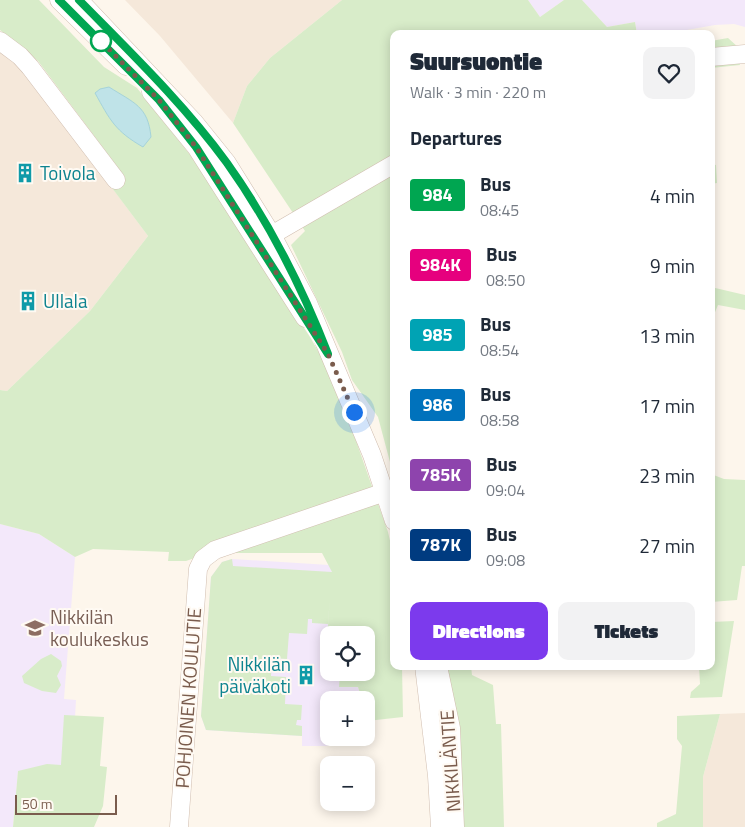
<!DOCTYPE html>
<html lang="en">
<head>
<meta charset="utf-8">
<style>
	:root { --surface:#fff; --page:#f2f2f3; --text:#1f2937; --muted:#747a83; --accent:#7c3aed }
	body { margin:0; font-family:"Titillium Web",sans-serif; background:var(--page); color:var(--text); height:100vh; display:flex; flex-direction:column; font-size:19px; white-space:nowrap }
	* { box-sizing:border-box; margin:0 }
	p { font-size:16px; color:var(--muted) }
	.icon { flex:none; width:28px; height:28px; fill:none; stroke:currentColor; stroke-width:2; stroke-linecap:round; stroke-linejoin:round }
	.map { position:relative; flex:1; overflow:hidden }
	.drawer { position:absolute; left:390px; top:30px; width:325px; height:640px; display:flex; flex-direction:column; background:var(--surface); border-radius:10px; box-shadow:0 2px 12px #0003 }
	.drawer>* { flex:none }
	.badge { padding:0 10px; border-radius:4px; font-size:18px; line-height:32px }
	.fabs { position:absolute; left:320px; top:626px; display:grid; gap:10px }
	.fabs a { display:grid; place-items:center; width:55px; height:55px; border-radius:10px; background:var(--surface); box-shadow:0 2px 12px #0003; font-size:25px }
	.scale { position:absolute; left:15px; bottom:12px; width:102px; box-sizing:border-box; padding-left:5px; border:2px solid #7a5c4d; border-top:0; font-size:14px; line-height:18px; white-space:nowrap; color:#7a5c4d; -webkit-text-stroke:4px #fffaf3; paint-order:stroke }
	.you { position:absolute; width:25px; height:25px; margin:-12px; border:4px solid #fff; border-radius:50%; background:#1a73e8; box-shadow:0 0 0 8px #1a73e833 }
	.map>.badge { position:absolute; translate:-50% -50%; box-shadow:0 0 0 2px #fff }
	h2 { padding:0 20px; font-size:19px; line-height:45px }
	.round { display:grid; place-items:center; flex:none; width:52px; height:52px; border-radius:10px; background:var(--page) }
	.summary { display:flex; align-items:center; justify-content:space-between; height:85px; padding:0 20px }
	h1 { font-size:24px; font-weight:800; line-height:38px }
	.button { display:flex; gap:10px; margin-top:auto; padding:10px 20px }
	.button a { flex:1; height:58px; border-radius:10px; background:var(--accent); color:#fff; font-size:20px; font-weight:800; line-height:58px; text-align:center }
	.button a+a { background:var(--page); color:var(--text) }
	ul { padding:0; list-style:none }
	li { display:flex; align-items:center; gap:15px; height:70px; padding:0 20px }
	li div { flex:1 }
	li b { display:block; font-size:19px }
	li em { font-style:normal }
	li .badge { min-width:55px; font-weight:700; text-align:center }
	.map>svg:first-child { display:block }
	.residential { fill:#f5e8da }
	.education { fill:#f3e8fa }
	.green { fill:#d8ecc9 }
	.water { fill:#bfe3e8; stroke:#a5d3da }
	.lines { fill:none; stroke-linecap:round; stroke-linejoin:round }
	.minor-casing { stroke:#d1beb0; stroke-width:19 }
	.minor { stroke:#fff; stroke-width:18 }
	.line-casing { stroke:#fff; stroke-width:11 }
	.line { stroke:#00a651; stroke-width:8 }
	.walk { stroke:#7a5c4d; stroke-width:5; stroke-dasharray:0 9 }
	.stop-dot { fill:#fff; stroke:#00a651; stroke-width:2.5 }
	.labels { text-anchor:middle; stroke-width:4; stroke-linejoin:round; paint-order:stroke }
	.culture-label { font-size:19px; fill:#0d838f; stroke:#fffaf3; text-anchor:start }
	.education-label { font-size:19px; fill:#785e54; stroke:#fffaf3; text-anchor:start }
	.street-label { font-size:19px; fill:#7a5c4d; stroke:#fffaf3 }
</style>
</head>
<body>
<div class="map">
<svg width="745" height="827" viewBox="0 0 745 827">
	<rect width="100%" height="100%" fill="#fdf6ec"/>
	<path class="residential" d="M125 0H342L270 58 247 86 233 123 160 36Z
		M0 50 21 66 148 236 90 311 7 391 0 390Z
		M745 713V827H703V777L720 714Z"/>
	<path class="education" d="M528 0H564L540 17Z
		M582 0H745V27L734 24 715 25 664 34H637L635 22 607 27Z
		M0 524 39 534 75 557 64 699 76 700 72 770 18 771 13 827H0Z
		M232 559 329 565 332 572 327 639 329 672 340 673V687H358L362 700H329V738H343L336 743 326 746H302V736L206 730 201 716 211 577 222 562Z"/>
	<path class="green" d="M0 0H39L104 67 137 88 191 156 310 337 326 365 355 438 388 532 394 558V666H402L403 717 367 721 366 700H362L358 687H339L340 673 366 672V635H329L327 640 330 596 328 624 312 623V619H308L307 634 289 633 287 659 272 658 271 676 286 677 285 704 302 705 301 720H297L296 725 302 726V736L206 730 201 716 211 577 222 562 232 559 233 566 332 572 322 553H209L186 561H168L169 552 93 549 75 557 39 534 0 524V390L7 391 90 311 148 236 112 188 125 177 38 61 0 30Z
		M342 0H528L540 17 564 0H582L607 27 635 22 637 34H394V477L378 417 352 380 342 352 291 245 305 231 233 123 247 86 270 58Z
		M728 38 738 47 740 65 711 68V41Z
		M711 164 716 165 717 183 711 184Z
		M711 287 745 295V310L718 305 711 322Z
		M711 474 724 479 745 480V566H742L737 600 711 602Z
		M734 621 722 697 690 698 691 692 700 684 699 666H711V622Z
		M51 654 61 661 62 666 57 676 61 685 56 693 42 691 24 683 22 676 41 659Z
		M444 666H471L472 675 493 685 496 724H501L504 827H460Z
		M720 714 703 777V827H657V823L676 814 682 746 677 739V716Z
		M64 715 104 717 100 766 107 767 103 806 94 827H13L18 771 47 764 61 765Z"/>
	<path class="water" d="M109 87C134 103 148 106 151 137L143 147C115 131 110 120 95 93L100 89Z"/>
	<g class="lines">
		<defs>
			<path id="minor" d="M59 0 126 66
				M79 0 194 122 227 163 272 235 308 303 372 455 394 521
				M0 41 20 56 30 67 116 180
				M711 57 745 54
				M151 92 196 147 305 318
				M263 240 394 164
				M424 666 437 776 440 827
				M438 666 451 728 455 827
				M179 827 198 569 203 559 215 550 385 492"/>
		</defs>
		<use href="#minor" class="minor-casing"/>
		<use href="#minor" class="minor"/>
	</g>
	<g class="lines">
		<defs>
			<path id="line" d="M59 0 159 100 196 147 328 354C302 287 269 222 227 163 184 104 130 52 79 0"/>
		</defs>
		<use href="#line" class="line-casing"/>
		<use href="#line" class="line"/>
		<path class="walk" d="M101 41 99 39 159 100 196 147 328 354 354 412"/>
	</g>
	<defs>
		<symbol id="building-bare" viewBox="-9 -9 18 18"><path d="M-4-6H4V6H1V3H-1V6H-4ZM-2.5-4.3h1.7v1.8h-1.7ZM.8-4.3h1.7v1.8H.8ZM-2.5-1h1.7V.8h-1.7ZM.8-1h1.7V.8H.8Z" fill="#0f9aa8" stroke="#fffaf3" stroke-width="2.5" paint-order="stroke"/></symbol>
		<symbol id="school-bare" viewBox="-9 -9 18 18"><path d="M0-5L7-2L0 1L-7-2ZM-4 1L0 2.5L4 1V4Q0 6-4 4Z" fill="#8d6e63" stroke="#fffaf3" stroke-width="2.5" paint-order="stroke"/></symbol>
	</defs>
	<g fill-rule="evenodd">
		<use href="#building-bare" x="11" y="159" width="28" height="28"/>
		<use href="#building-bare" x="14" y="287" width="28" height="28"/>
		<use href="#school-bare" x="21" y="614" width="28" height="28"/>
		<use href="#building-bare" x="292" y="661" width="28" height="28"/>
	</g>
	<circle class="stop-dot" cx="101" cy="41" r="10"/>
	<g class="labels">
		<g class="culture-label">
			<text x="40" y="180">Toivola</text>
			<text x="43" y="308">Ullala</text>
			<text x="291" y="671" text-anchor="end">Nikkilän<tspan x="291" dy="22">päiväkoti</tspan></text>
		</g>
		<g class="education-label">
			<text x="50" y="624">Nikkilän<tspan x="50" dy="22">koulukeskus</tspan></text>
		</g>
		<g class="street-label">
			<text transform="translate(188 698) rotate(-86)" y="7">POHJOINEN KOULUTIE</text>
			<text transform="translate(450 761) rotate(-94)" y="7">NIKKILÄNTIE</text>
		</g>
	</g>
</svg>
<div class="fabs">
<a><svg class="icon" aria-label="locate" viewBox="0 0 24 24"><circle cx="12" cy="12" r="6"/><path d="M12 2v4M12 18v4M2 12h4M18 12h4"/></svg></a>
<a>+</a>
<a>−</a>
</div>
<div class="scale">50 m</div>
<div class="you" style="left:354px;top:412px"></div>
<section class="drawer">
<div class="summary"><div><h1>Suursuontie</h1><p>Walk · 3 min · 220 m</p></div><a class="round"><svg class="icon" aria-label="heart" viewBox="0 0 24 24"><path d="M12 20l-8-8c-3-5 5-10 8-4 3-6 11-1 8 4z"/></svg></a></div>
<h2>Departures</h2>
<ul>
<li><span class="badge" style="background:#00a651;color:#fff">984</span><div><b>Bus</b><p>08:45</p></div><em>4 min</em></li>
<li><span class="badge" style="background:#e6007e;color:#fff">984K</span><div><b>Bus</b><p>08:50</p></div><em>9 min</em></li>
<li><span class="badge" style="background:#00a3b4;color:#fff">985</span><div><b>Bus</b><p>08:54</p></div><em>13 min</em></li>
<li><span class="badge" style="background:#0072bc;color:#fff">986</span><div><b>Bus</b><p>08:58</p></div><em>17 min</em></li>
<li><span class="badge" style="background:#8e44ad;color:#fff">785K</span><div><b>Bus</b><p>09:04</p></div><em>23 min</em></li>
<li><span class="badge" style="background:#003b80;color:#fff">787K</span><div><b>Bus</b><p>09:08</p></div><em>27 min</em></li>
</ul>
<div class="button"><a>Directions</a><a>Tickets</a></div>
</section>
</div>
</body>
</html>
